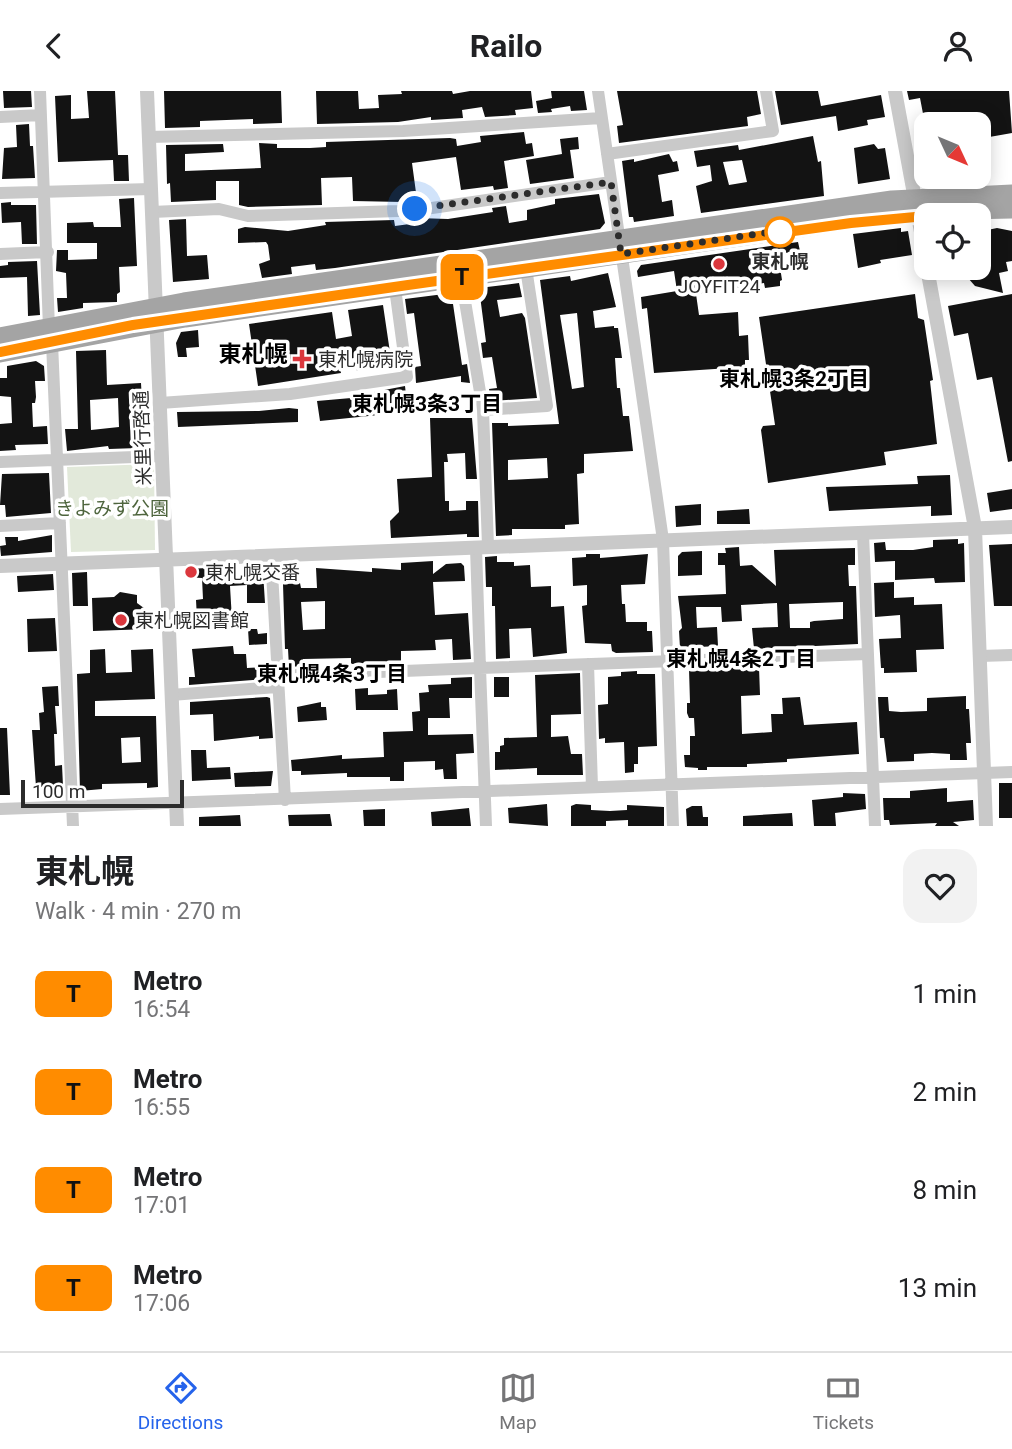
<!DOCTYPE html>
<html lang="en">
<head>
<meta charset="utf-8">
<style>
	:root { --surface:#fff; --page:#f2f2f2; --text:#202124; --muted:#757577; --line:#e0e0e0; --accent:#2563eb }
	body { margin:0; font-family:Roboto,"Noto Sans JP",sans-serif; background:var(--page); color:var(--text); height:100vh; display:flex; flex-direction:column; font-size:26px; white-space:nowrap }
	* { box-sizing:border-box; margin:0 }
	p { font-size:23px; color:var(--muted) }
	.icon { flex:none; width:38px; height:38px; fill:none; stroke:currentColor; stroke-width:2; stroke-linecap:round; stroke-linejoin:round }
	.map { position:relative; height:735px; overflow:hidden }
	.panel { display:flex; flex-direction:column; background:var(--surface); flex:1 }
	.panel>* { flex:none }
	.badge { padding:0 14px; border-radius:10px; font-size:24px; line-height:46px }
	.needle { width:46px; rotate:134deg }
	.tools { position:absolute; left:914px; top:21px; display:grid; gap:14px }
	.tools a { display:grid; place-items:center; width:77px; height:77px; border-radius:14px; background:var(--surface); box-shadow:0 4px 18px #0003; font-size:35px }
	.scale { position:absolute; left:21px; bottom:18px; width:163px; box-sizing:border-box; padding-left:7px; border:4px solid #2c2c2c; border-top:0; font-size:19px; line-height:24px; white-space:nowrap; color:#2c2c2c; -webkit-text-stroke:5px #fff; paint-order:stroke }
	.you { position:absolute; width:35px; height:35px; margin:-18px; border:5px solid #fff; border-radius:50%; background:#1a73e8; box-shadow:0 0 0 10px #1a73e833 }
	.map>.badge { position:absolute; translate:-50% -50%; box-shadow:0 0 0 4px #fff }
	.round { display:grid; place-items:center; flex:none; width:74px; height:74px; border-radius:21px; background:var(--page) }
	.head { display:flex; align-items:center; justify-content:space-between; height:119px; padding:0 35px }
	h1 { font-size:33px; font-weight:700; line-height:52px }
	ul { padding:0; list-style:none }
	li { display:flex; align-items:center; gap:21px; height:98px; padding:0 35px }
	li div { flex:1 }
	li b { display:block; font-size:26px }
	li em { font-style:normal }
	li .badge { min-width:77px; font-weight:700; text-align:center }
	header { display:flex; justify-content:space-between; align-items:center; height:91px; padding:0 35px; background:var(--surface); font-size:32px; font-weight:700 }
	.tabs { display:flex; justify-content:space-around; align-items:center; height:98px; border-top:2px solid var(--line); background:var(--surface); font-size:19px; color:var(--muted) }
	.tabs a { display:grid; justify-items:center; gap:4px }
	.tabs .on { color:var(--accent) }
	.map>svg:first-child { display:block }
	.green { fill:#e2e9da }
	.building { fill:#131313; fill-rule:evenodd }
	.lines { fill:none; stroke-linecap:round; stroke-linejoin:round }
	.minor { stroke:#c9c9c9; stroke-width:12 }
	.tertiary { stroke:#c9c9c9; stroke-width:14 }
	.primary { stroke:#a4a4a4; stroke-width:19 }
	.line-casing { stroke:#fff; stroke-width:16 }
	.line { stroke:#ff8c00; stroke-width:10 }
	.walk { stroke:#2c2c2c; stroke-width:7; stroke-dasharray:0 12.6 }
	.stop-dot { fill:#fff; stroke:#ff8c00; stroke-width:3.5 }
	.poi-dot { fill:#db373d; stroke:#fff; stroke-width:2.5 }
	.labels { text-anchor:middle; stroke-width:7; stroke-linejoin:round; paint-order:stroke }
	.stop-label { font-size:19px; font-weight:bold; fill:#2c2c2c; stroke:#fff }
	.poi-label { font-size:19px; fill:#2c2c2c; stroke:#fff; text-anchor:start }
	.street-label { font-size:19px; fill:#2c2c2c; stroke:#fff }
	.park-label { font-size:19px; fill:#4e653d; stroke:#fff }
	.neighbourhood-label { font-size:21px; font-weight:bold; fill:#000; stroke:#fff }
	.quarter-label { font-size:23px; font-weight:bold; fill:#000; stroke:#fff }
</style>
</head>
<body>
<header><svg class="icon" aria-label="back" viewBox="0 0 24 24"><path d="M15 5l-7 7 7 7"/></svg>Railo<svg class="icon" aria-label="person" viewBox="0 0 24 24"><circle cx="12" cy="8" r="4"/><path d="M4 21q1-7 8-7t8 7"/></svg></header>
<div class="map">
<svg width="1012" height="735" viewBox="0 0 1012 735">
	<rect width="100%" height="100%" fill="#fff"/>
	<path class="green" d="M154 373 155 459 71 461 67 376Z"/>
	<path class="building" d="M3 0H31L32 16 4 17Z
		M87 0H115L118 64H128L129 90H114L113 69 58 71 55 5 71 4V28L89 27Z
		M164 0H281L282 32 253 33V28L200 30V36L165 37Z
		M316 0H358L359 18 379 17 378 4 402 3 401 0H452L453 3 470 0H531L533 17 515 19 516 24 485 26 482 16 462 19 463 27 431 29V26L398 31 317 33Z
		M551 0H584L587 19 571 20 570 15 551 18 552 21 538 22 536 10 552 7Z
		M617 0H757L761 23 747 26 748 35 619 52 617 35 623 34Z
		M775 0H818L821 15 881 4 885 26 867 29 868 34 838 40 836 25 781 34Z
		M907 0H1009L1012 42 978 48V33H925L920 7 909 9Z
		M29 33 30 55H33L35 87 2 88 4 57 17 56 16 34Z
		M524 41 526 53 532 52 534 65 504 70 508 97 494 99 493 95 461 99 456 66 412 72 417 109 403 111 353 110 352 86 321 87 322 114 248 116 239 114V90H216V109L171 111 170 92 167 93 166 54 223 53 224 61 185 63V80L261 77 259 52 277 53V57H310L326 56V51L450 47 456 48 457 55 481 51 480 45Z
		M813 45 818 71 821 70 824 105 701 122 696 95 712 90 710 74 697 76 694 60 738 54 739 59ZM742 69 747 91 729 94 723 71Z
		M578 46 579 58 570 59 574 87 530 93 526 69 562 63 560 48Z
		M874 53 878 58 885 57 890 88 858 93 854 57Z
		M669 63 673 71 677 70 679 80 658 84 662 111 672 109 674 125 634 131 633 126H629L622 70 634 68V71Z
		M599 103 605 132 600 138 335 177 316 179 315 173 291 176 292 183 262 187 259 173 270 169 268 154 266 151 238 152V138L245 136 288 140 326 134 325 131 394 129 395 135 417 132V127L448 128 493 121 492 117 506 115 509 132 527 129V119L555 113V108Z
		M134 107 137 175 119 176 120 201 117 203V211L83 212V217L58 221 57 207H67L66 182 56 180 57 159H68V169L97 168V152H67V132L93 131 94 136H121L119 108Z
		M11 111V114H36L37 153H22L21 131 2 132 1 112Z
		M186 128 187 165 207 164 209 188 173 191 169 129Z
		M901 137V141L908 140 912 164 880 169 881 172 858 177 853 143Z
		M997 137 1012 140V170L1006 171 1008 180 999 182 1003 202 975 195 968 187 965 188 963 177H978V141Z
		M798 151 800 160 778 163 782 189 780 190V195L765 197 764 192 696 203 699 224 738 221 739 245 748 244 749 269H745V276L654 282 647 217 642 218 641 206 677 200 674 180 638 186 637 180 641 174Z
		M37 170 40 224 28 225 27 186 0 187V175L8 174V171Z
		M608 182 616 216 593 220 595 237 614 235V237H618L622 267H615L617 297H620L623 325H629L633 360 584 363V382L577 383 579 433 565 434V438H512V444L496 445 492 332H508V335L559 333 540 189 570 185 571 190ZM577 222 584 296 572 298 560 224ZM547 367 548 387 508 389V369Z
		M519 192 522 206 497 209 500 226 522 222 525 227 537 307 491 310 489 298 497 297 492 266 483 267 481 252 486 251 479 197Z
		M452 202 455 204 456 212 453 213 462 274 467 273 470 292 461 291V285L416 292 415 276 421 275 417 245 414 222 407 223 405 208Z
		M915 203 918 227 924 229 933 289 930 290 937 353 884 361 886 374 768 392 761 339 763 335 775 334 759 226Z
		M1012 203V370L1008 371 992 286 977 289 968 242 954 245 948 215Z
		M383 214 392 275 357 280 355 267 339 269 341 282 258 295 249 233 332 221 336 248 352 245 348 219Z
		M198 239 199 256 186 257 187 266H178L176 252 181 241Z
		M106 259 107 294 141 292 144 347 139 348 138 357 109 358 108 355 67 360 65 338H78L76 260ZM118 307 119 336 91 339 90 309Z
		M36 270 44 275 45 290H35L36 306 35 312H32L33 336 47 335 48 353 15 354 16 359 0 360V333L12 332 11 306 0 305V287H7V275Z
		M405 295 407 313 386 316 388 323 320 330 317 310 374 305V301Z
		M289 317 298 318V331L178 336 177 321 259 320Z
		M430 327H472L477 388H466L465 362 447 363 448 371H444L445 410H449V420L466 419V410H478L479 446H467V443L391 447 390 430 399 421 397 388 432 386Z
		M49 382 51 422 6 426 5 414H0L2 383Z
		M950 384 952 424 931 425V415L829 420 826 396 918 393 917 385Z
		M1012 398V418L990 421 987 402Z
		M701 413V434L676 436 675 415Z
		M749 418 750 433H717V420Z
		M52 444V461L1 465 0 455 6 454 5 446H18V450Z
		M958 448V453L964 452 965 491 935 492 934 487 895 489V470L875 471 874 452 885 451 886 459H913L933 456V449Z
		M1012 453V515H994L989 454Z
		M739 456 740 475 752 474 776 495 774 459 855 457V474H848L849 495H856L858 553 754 558 752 537 778 536 777 512 741 514 742 530 722 531 721 516H696L697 537 717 536 718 555 680 557 679 540 682 537 678 505 726 503 725 474H718V462H726L725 457ZM843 511V528L814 530 810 531V537H790L789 513Z
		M702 460V484L678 485V465L682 461Z
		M586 463H600V467L648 463 645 493 621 494 622 513H625L626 531H647V540H652L653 561 616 562 612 560 611 553 585 552 582 515 587 514V494L573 495 572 467 586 466Z
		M497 465V471H514V475L530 474 531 496 551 495V516L564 515 567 562 533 566 531 537 509 538 510 567 496 568 495 515H492V496H486L485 466Z
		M433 470V483L446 473 461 472 464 475 465 490 433 491 435 524 468 522 471 568 453 569 452 548 435 549 436 559 401 560V571L351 573V567L303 568V575L289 576 288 558H285L283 493 300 492 301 497H317L316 477 372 481V477L401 479V472ZM325 510V538L303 539 301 511Z
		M233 476V479H239V482L263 481 265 512H247V494L230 495 232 529 210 530 211 537 191 538 190 528H197L196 509 203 508 202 487 185 486 184 478Z
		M87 481 88 515H73L72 482Z
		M53 483 54 499 18 501 17 485Z
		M894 491V507L914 506V514L942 513 944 558 916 559 917 581 884 582V577H881L879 548 901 547 900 524 875 526 874 492Z
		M120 501 137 504V512L148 520 149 538 93 540 92 507 114 506Z
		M55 527 57 560 28 561 27 528Z
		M248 538H257L258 543 267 542V553L249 554Z
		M233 555 234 563H246L247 577 265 576 266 588 189 594V586H195L192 558Z
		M105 558 106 582 132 581 131 559 153 558 155 608 95 610V625H156L158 696 147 697V692L102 693V698L80 700 77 583 90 582V559ZM140 646 141 671 122 672 121 647Z
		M759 576 760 604 741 605 742 643 772 641 771 623H783L782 607 800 606 804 634 857 631 859 663 787 668V671L747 673V676H707V679H698V677L685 676 684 664H690V645H695L694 627H689L687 622V612H690L689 578Z
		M637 580V583H655L657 655 638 656V673H634V681L625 682 624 651 605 652V647L599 648 598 614 608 613V586L621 585V581Z
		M580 582 581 623 551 624V646L568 645 571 663H582L583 684H537V677L495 679V661H500V655L504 654V647L537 646 535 584Z
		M472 586V607H449L450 627H428V644L473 643 474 662 456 663 457 688H444L443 678 435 679V670L404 671V690H390V686H347V682L301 684V680H292L291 669 342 664V668L384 666 383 641 413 640 412 621 420 620 419 602 429 601 428 594 451 593V587Z
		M494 586H509V606H494Z
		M58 595 59 615H55L57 643H54L55 675 62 674 63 695 36 696 32 639H40L39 622 44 621 42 596Z
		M368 597V604L387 603V599L397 598 398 619H356L355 598Z
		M966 605V618H969L971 652H966L967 669H950V663L932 662 914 663V670L887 671 884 647H880L878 606H888L889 620 901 621 927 620V607Z
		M267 606 270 607 273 647 259 648V645L214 650 213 623 190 624V611Z
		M321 611V616H326L327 629 298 631 297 616Z
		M0 637H7L10 704H0Z
		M191 659H206L207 677 230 676 231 688 192 690Z
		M273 680 271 695 235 696 234 682Z
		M999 692H1012V727H999Z
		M947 697V711L973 709 974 729 953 731 959 735H935L937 732 890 734 889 729H884L883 707H910V700Z
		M843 702 865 703 866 718 835 722 836 735H814L812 709 843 706Z
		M547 713 548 735 509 732 508 717Z
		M576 713 591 714V719L610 720 627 719V714L664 716V735H628V729L606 730V735H571V715Z
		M692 715H702L703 726H708V735H687L686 718Z
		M469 717 471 735H432L431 721Z
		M385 718V735H364L363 719Z
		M792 722 793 735H743V725Z
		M330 723 332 735H289L288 724Z
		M240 724 241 735H199V726Z"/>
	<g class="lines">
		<path class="minor" d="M40 0 49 237
			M598 0 663 449 673 735
			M0 26 41 24
			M148 46 403 40 601 27
			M607 63 773 40 766 0
			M0 102 151 98
			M152 121 219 118 248 125 398 120 432 117 611 91
			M0 163 48 161
			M461 186 483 319 488 455
			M52 252 73 735
			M160 312 290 303 407 286 395 197
			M483 319 547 315 526 177
			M0 371 162 365
			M0 435 60 432
			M863 442 875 735
			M271 464 285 709
			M980 565 1012 564
			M588 573 592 696
			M276 585 480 577 476 457
			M171 604 277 596
			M0 718 1012 681
			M486 735 480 577 868 563"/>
		<path class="tertiary" d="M147 0 177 735
			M895 0 926 168
			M927 177 975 437 986 735
			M0 475 1012 436"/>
		<path class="primary" d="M0 246 184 211 892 109 1012 103
			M0 262 185 227 917 120 1012 118"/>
	</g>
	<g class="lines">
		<defs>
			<path id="line" d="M0 261 133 234 408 194 851 132 926 125"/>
		</defs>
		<use href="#line" class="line-casing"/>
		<use href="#line" class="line"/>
		<path class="walk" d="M415 118 611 91 621 163 785 139 780 141"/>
	</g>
	<circle class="stop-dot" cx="780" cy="141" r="14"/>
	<g class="poi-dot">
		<circle cx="719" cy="173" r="7"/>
		<path d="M298.5 257.5h7v7h7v7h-7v7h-7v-7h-7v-7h7z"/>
		<circle cx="191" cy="481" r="7"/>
		<circle cx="121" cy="529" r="7"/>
	</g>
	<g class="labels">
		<g class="stop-label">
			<text x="780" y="177">東札幌</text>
		</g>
		<g class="poi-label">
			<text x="719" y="202" text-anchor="middle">JOYFIT24</text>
			<text x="318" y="275">東札幌病院</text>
			<text x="205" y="488">東札幌交番</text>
			<text x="135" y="536">東札幌図書館</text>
		</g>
		<g class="street-label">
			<text transform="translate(142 347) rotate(-92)" y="7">米里行啓通</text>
		</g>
		<g class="park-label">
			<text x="112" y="424">きよみず公園</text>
		</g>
		<g class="neighbourhood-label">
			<text x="794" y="295">東札幌3条2丁目</text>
			<text x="427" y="320">東札幌3条3丁目</text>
			<text x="741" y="575">東札幌4条2丁目</text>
			<text x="332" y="590">東札幌4条3丁目</text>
		</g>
		<g class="quarter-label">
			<text x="253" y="271">東札幌</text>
		</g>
	</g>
</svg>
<div class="tools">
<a><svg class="needle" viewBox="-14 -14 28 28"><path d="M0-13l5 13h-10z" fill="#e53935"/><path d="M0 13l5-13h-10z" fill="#757577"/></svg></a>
<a><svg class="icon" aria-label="locate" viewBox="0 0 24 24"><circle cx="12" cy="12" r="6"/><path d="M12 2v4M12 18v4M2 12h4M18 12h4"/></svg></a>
</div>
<div class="scale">100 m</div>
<div class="you" style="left:415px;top:118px"></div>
<b class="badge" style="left:462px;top:186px;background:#ff8c00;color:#111">T</b>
</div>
<section class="panel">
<div class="head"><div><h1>東札幌</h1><p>Walk · 4 min · 270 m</p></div><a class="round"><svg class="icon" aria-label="heart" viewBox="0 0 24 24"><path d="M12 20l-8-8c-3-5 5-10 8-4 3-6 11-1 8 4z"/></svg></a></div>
<ul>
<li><span class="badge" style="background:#ff8c00;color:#111">T</span><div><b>Metro</b><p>16:54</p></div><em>1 min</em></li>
<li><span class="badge" style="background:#ff8c00;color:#111">T</span><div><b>Metro</b><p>16:55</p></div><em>2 min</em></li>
<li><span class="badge" style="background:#ff8c00;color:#111">T</span><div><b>Metro</b><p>17:01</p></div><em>8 min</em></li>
<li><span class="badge" style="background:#ff8c00;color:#111">T</span><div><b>Metro</b><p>17:06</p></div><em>13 min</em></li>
</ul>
</section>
<nav class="tabs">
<a class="on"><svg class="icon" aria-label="directions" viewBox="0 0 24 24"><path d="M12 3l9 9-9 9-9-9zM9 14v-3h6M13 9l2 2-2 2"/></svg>Directions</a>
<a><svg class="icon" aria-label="map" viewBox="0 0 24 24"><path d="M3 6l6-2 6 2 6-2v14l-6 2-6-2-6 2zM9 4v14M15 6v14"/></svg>Map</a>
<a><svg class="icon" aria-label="tickets" viewBox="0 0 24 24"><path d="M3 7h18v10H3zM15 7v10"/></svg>Tickets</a>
</nav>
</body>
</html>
